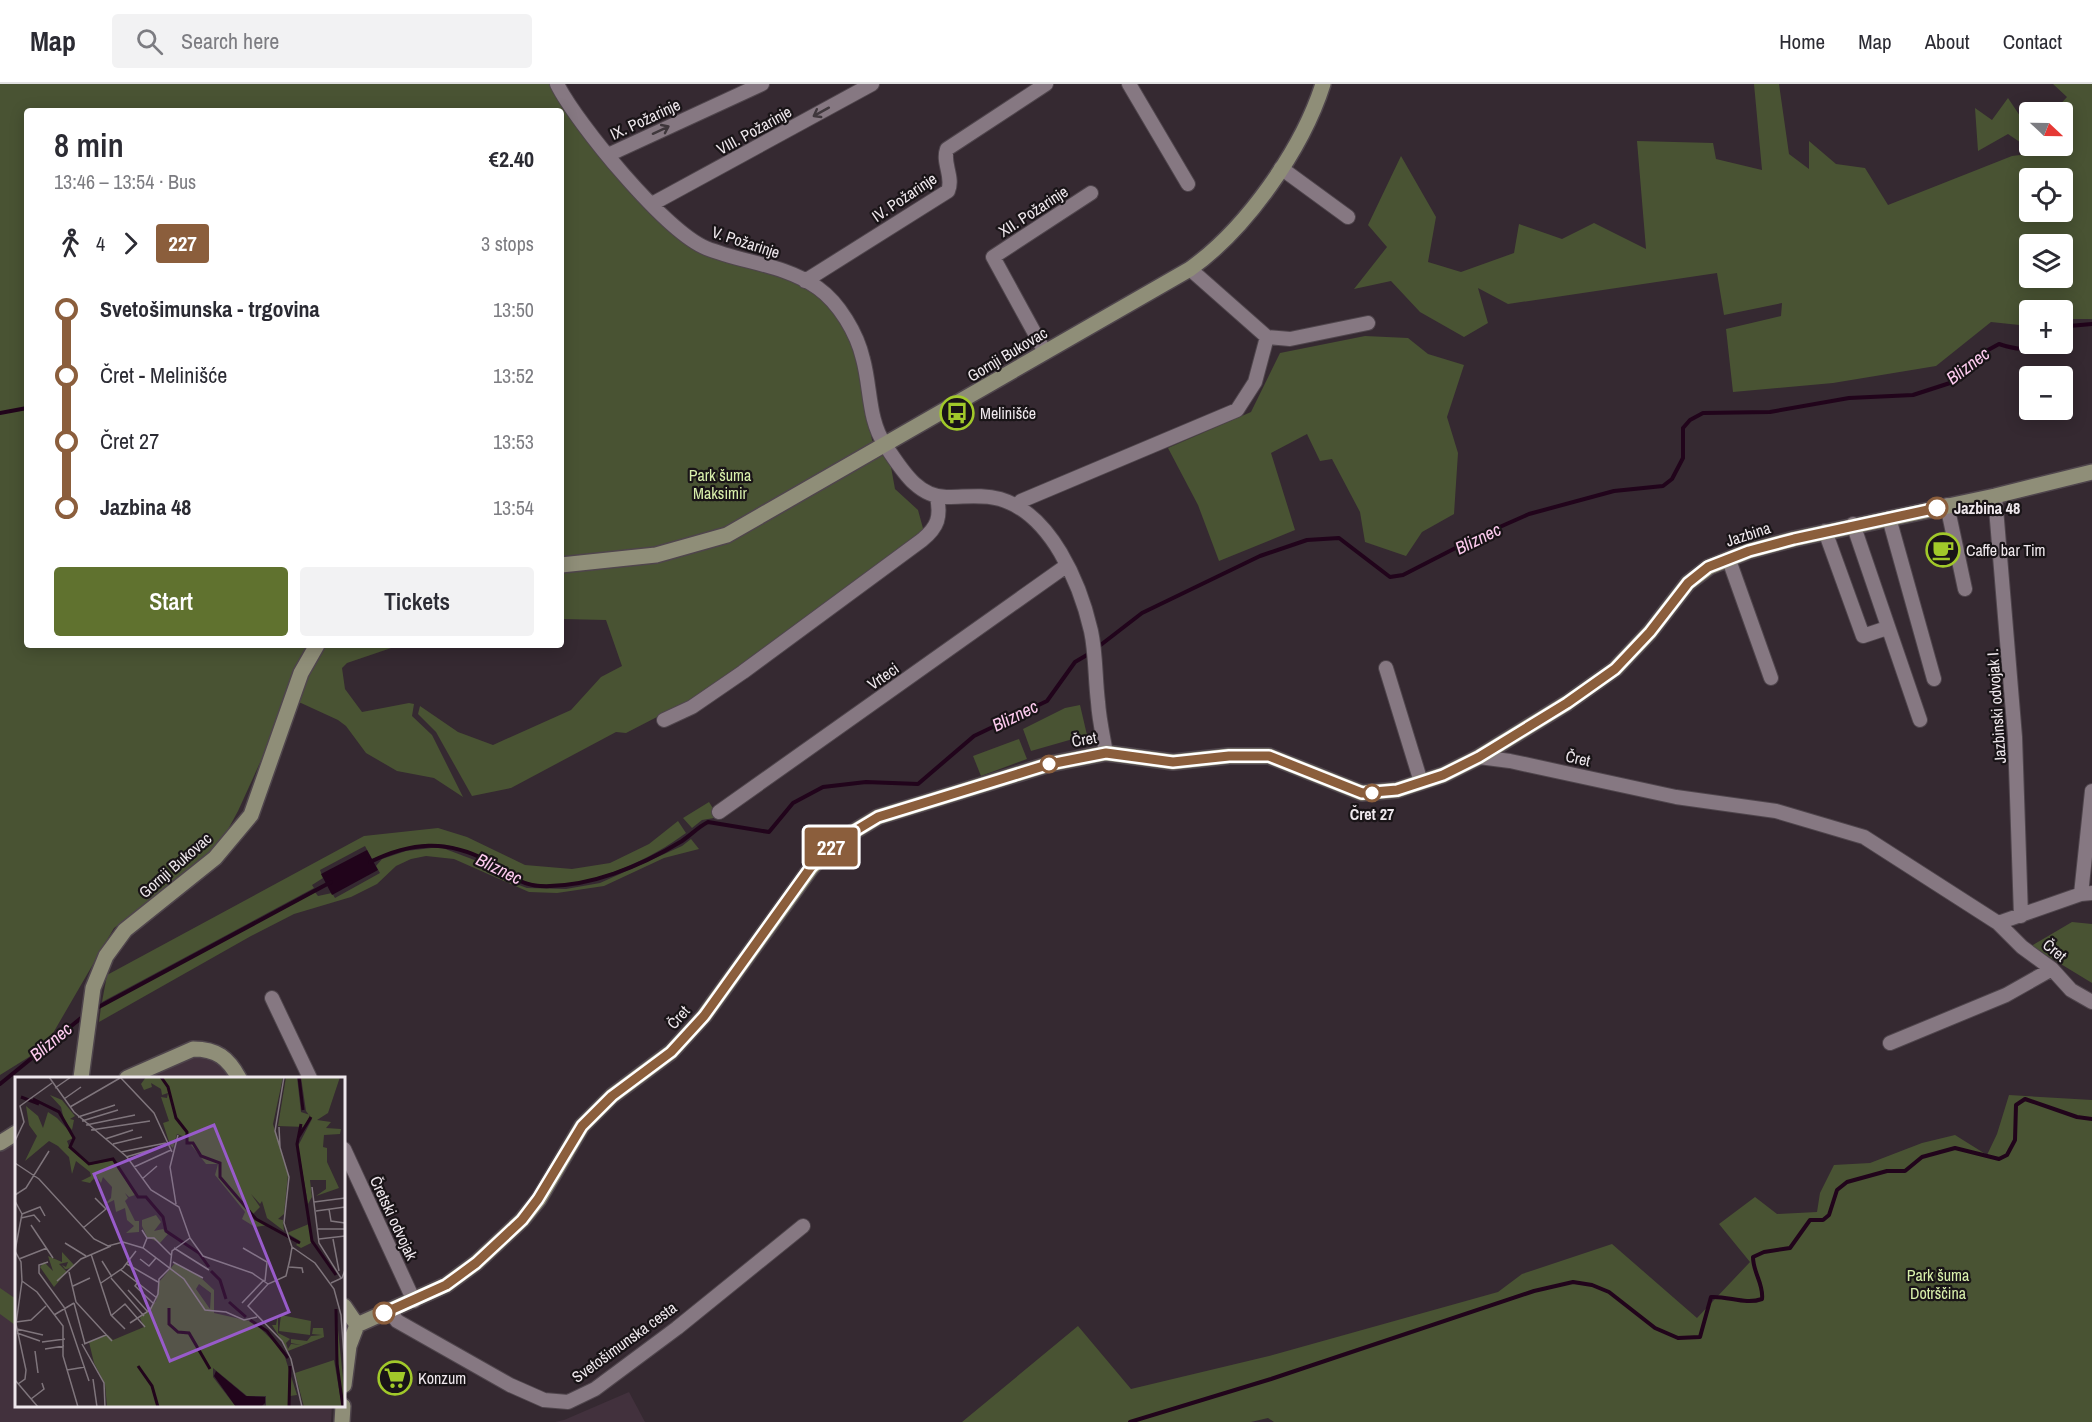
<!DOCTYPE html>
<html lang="en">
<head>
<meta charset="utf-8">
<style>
	:root { --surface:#fff; --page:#f2f2f3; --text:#2b2b33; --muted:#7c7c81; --line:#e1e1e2; --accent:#60722f }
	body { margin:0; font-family:"Archivo Narrow",sans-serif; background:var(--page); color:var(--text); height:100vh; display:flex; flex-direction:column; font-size:22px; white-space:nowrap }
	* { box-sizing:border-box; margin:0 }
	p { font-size:20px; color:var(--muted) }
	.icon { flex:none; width:33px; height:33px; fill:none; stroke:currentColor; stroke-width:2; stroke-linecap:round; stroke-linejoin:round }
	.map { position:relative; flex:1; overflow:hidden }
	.panel { position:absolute; left:24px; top:24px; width:540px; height:540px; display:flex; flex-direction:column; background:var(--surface); border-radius:6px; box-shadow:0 3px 15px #0003 }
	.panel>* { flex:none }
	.badge { padding:0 12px; border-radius:4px; font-size:21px; line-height:39px }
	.needle { width:39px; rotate:112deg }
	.fabs { position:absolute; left:2019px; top:18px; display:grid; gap:12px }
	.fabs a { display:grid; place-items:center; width:54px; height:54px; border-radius:6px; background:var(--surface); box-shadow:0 3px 15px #0003; font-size:30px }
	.map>.badge { position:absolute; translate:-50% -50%; box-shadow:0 0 0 3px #fff }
	.legs { display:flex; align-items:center; gap:9px; height:66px; padding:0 30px; font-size:20px }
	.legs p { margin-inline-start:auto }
	.summary { display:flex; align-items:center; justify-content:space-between; height:102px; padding:0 30px }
	h1 { font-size:33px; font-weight:600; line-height:45px }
	.cta { display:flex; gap:12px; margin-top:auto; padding:12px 30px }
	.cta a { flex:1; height:69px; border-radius:6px; background:var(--accent); color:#fff; font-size:24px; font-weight:600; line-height:69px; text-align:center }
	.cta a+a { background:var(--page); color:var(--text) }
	ul { padding:0 30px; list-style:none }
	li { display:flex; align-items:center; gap:21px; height:66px; font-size:22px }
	li i { display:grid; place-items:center; width:9px; height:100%; margin:0 8px; background:currentColor }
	li i::after { content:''; width:15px; height:15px; margin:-8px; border:4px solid; border-radius:50%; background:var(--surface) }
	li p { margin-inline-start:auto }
	li:first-child i { background:linear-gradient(#0000 50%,currentColor 0) }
	li:last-child i { background:linear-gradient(currentColor 50%,#0000 0) }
	header { display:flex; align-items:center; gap:36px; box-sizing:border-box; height:84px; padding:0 30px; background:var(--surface); border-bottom:2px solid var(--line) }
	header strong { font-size:28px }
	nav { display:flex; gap:33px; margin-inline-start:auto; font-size:21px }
	.search { width:420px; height:54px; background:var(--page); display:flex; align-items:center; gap:15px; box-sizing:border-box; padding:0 21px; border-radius:6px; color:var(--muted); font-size:22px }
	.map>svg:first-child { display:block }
	.built { fill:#42313d }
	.green { fill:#495333; fill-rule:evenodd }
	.water { fill:#21041b }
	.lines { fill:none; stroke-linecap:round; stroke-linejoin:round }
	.stream { stroke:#21041b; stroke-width:4 }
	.street-casing { stroke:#4f454c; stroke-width:16 }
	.secondary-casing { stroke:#4f454c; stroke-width:18 }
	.street { stroke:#867882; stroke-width:14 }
	.secondary { stroke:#8f8e78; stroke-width:15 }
	.oneway { stroke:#3f373c }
	.line-1-casing { stroke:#fff; stroke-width:14 }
	.line-1 { stroke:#8b5e3c; stroke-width:9 }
	.stop-1-dot { fill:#fff; stroke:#8b5e3c; stroke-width:3 }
	.labels { text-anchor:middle; stroke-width:4.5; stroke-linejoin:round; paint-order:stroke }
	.street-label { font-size:16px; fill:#efe8ed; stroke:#191417 }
	.poi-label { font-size:16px; fill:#efe8ed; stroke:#191417; text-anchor:start }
	.park-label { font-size:16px; fill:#d8efab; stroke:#191417 }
	.stop-label { font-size:16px; font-weight:bold; fill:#efe8ed; stroke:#191417; text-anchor:start }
	.water-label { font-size:18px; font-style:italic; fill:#fecbef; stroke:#191417 }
	.inset-river { fill:none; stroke:#21041b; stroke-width:3 }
	.inset-road { fill:none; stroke:#7f757c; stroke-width:1.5 }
	.view { fill:#985bca; fill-opacity:0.15; stroke:#985bca; stroke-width:3 }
	.inset-edge { fill:none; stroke:#efe8ed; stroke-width:3 }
</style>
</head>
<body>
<header>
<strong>Map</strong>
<div class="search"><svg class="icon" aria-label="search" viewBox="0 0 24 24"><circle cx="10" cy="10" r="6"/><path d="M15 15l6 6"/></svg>Search here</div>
<nav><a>Home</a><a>Map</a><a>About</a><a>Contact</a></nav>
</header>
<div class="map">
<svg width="2092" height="1338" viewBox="0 0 2092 1338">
	<rect width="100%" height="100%" fill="#352931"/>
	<path class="built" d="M195 969H210L234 994H137Z
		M16 1054V1322H332L331 1338H0V1062Z
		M629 1308 645 1338H555L564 1336Z"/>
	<path class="green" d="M0 0H553L666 140 759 184 793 197 816 210 834 228 853 259 861 283 872 356 891 383 895 405 918 426 924 448 715 603 626 649 616 648 511 704 472 712 436 648 418 630 420 622 458 648 493 661 571 626 601 593 622 582 606 536 561 535V27H27V561H400L347 579 342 584 345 605 362 628 409 619 414 620 412 632 432 651 463 713 434 694 397 687 366 669 346 642 338 636 301 619 288 617 238 727 214 771 114 844 45 963 0 991Z
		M1754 0H1779L1789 70 1809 85V57L1836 80 1865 84 1888 121 2012 72 2036 69 2008 50 1978 67 1975 24 1992 36 2008 14 2022 35 2029 32 2030 62H2062V28H2053L2067 13 2053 0H2092V235H2063L2062 226H2030L2029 242 1991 238 1936 282 1833 299 1733 308 1726 245 1781 232 1782 219 1724 231 1717 189 1508 220 1478 204 1488 239 1464 253 1420 228 1391 197 1354 205 1387 163 1368 141 1401 72 1436 133 1428 178 1461 188 1514 169 1519 140 1562 155 1594 139 1646 165 1637 57 1713 59 1716 75 1762 86ZM2030 94H2062V128H2030ZM2030 160H2062V194H2030Z
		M1365 252 1408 254 1428 270 1464 281 1447 333 1458 369 1454 430 1422 448 1406 472 1365 458 1360 428 1332 375 1320 377 1307 350 1271 369 1295 446 1219 477 1198 421 1168 364 1251 328 1280 269Z
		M1080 621 1087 651 1031 667 1023 645 1065 624Z
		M1019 655 1027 675 981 692 973 672Z
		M709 718 714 726V734L702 736 692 744 683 734Z
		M678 737 686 749C647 778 576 811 527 798 511 793 501 782 487 775 437 752 422 758 372 775L365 762 320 786 323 794 312 801 314 804 102 918 107 891 364 752 438 744 467 753 525 781 572 785 610 779 649 760Z
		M691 755 699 765 664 774 604 802 557 809 529 808 454 775 426 772 411 775 396 782 377 800 351 813 294 830 251 852 99 938 101 923 315 808 318 812 332 809 335 814 380 789 376 782 382 775 406 767 440 763 485 780 516 800 527 804 566 805 600 799 682 762Z
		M2072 838 2092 840V899L2031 862Z
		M2009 1011 2092 1016V1338H1274L1268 1334 1251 1338H962L1078 1242 1131 1305 1269 1272 1498 1208 1522 1190 1612 1160 1697 1234 1750 1178 1719 1140 1755 1113 1777 1130 1817 1128 1820 1109 1834 1081 1870 1079 1922 1059 1955 1051 1987 1071 1997 1050Z
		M0 1204 16 1215 15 1241 0 1230Z"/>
	<path class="water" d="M367 766 378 786 332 811 321 790Z"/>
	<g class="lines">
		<path class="stream" d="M2062 247 2069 242 2092 240
			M0 329 27 324
			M1098 563 1142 529 1260 472 1307 456 1339 454 1390 493 1403 491 1477 453 1529 430 1614 407 1663 402 1672 395 1683 374V344L1690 336 1703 329 1770 328 1849 314 1913 311 1950 299 1979 271 1999 260C2014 265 2028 268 2043 260
			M370 778C411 758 446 755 488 777 506 787 518 801 540 802 589 804 641 782 682 757 691 751 698 743 708 738L769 748 793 719 823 703 866 698 918 700 974 652 1047 617 1075 578 1092 568
			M95 925 331 798
			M0 1000 86 930
			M1130 1338 1271 1295 1534 1207 1573 1198 1592 1201 1609 1208 1655 1244 1678 1254 1700 1253 1711 1213C1729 1212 1745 1221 1762 1215 1764 1200 1753 1189 1753 1173L1764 1168 1790 1164 1810 1136H1823L1829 1131 1837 1106 1847 1098 1887 1087H1905L1922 1073 1955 1064 1999 1075 2007 1071 2015 1056 2016 1021 2025 1015 2077 1033 2092 1035"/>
		<defs>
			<path id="street" d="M557 0C577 40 666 148 706 164 743 179 784 180 818 204 839 219 857 249 863 275 871 304 868 336 885 361 901 384 917 414 948 413 966 413 982 410 1000 415 1051 430 1080 499 1091 547 1096 570 1095 594 1098 618 1099 635 1103 652 1106 669
				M1129 0 1188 100
				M608 71 762 0
				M1281 84 1348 133
				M652 120 872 0
				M1190 185 1267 253 1290 255 1368 239
				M805 197 948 107C954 93 942 79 947 65L1046 0
				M1045 268 993 173 1091 109
				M1995 412 2015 653 2021 832
				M1947 421 1965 505
				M1017 422 1021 417 1237 326 1255 298 1267 253
				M1889 434 1934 595
				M1853 440 1920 636
				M1825 447 1863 552 1881 546
				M1729 476 1771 594
				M1386 584 1421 698
				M664 636 692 623 743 588 922 456C938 443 941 433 937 413
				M1479 673 1510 677 1676 713 1776 727 1864 753 1998 839 2022 863 2052 885 2071 906 2092 918
				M719 728 1066 482
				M2081 810 2092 707
				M1998 839 2081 810 2092 809
				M272 914 310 994
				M1890 959 2006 911 2052 885
				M344 1065 414 1217
				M390 1227 397 1237 510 1301 544 1316 568 1318 595 1305 677 1244 803 1142"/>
			<path id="secondary" d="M561 481 656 471 727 451 1190 185C1246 145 1302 66 1323 0
				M81 994 93 904 106 872 125 846 215 774 251 731 301 589 317 561
				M127 994 193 965C217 965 228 974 239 994
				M0 1059 16 1049
				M344 1222 357 1241
				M357 1241 446 1201 476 1179 522 1136 539 1115 582 1042 612 1012 671 968 704 932 811 784 835 759 878 733 1050 680 1106 669 1173 678 1229 672H1269L1362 709 1397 706 1443 691 1479 673 1567 619 1615 585 1650 548 1688 499 1709 483 1749 467 1794 455 1995 412 2092 388
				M344 1301 349 1262 357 1241
				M342 1338 343 1322"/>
		</defs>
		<use href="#street" class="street-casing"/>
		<use href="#secondary" class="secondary-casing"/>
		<use href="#street" class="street"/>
		<use href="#secondary" class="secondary"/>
	</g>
	<defs><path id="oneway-shaft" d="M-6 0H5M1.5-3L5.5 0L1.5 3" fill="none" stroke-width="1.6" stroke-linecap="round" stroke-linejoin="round" transform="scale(1.5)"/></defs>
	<g class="oneway">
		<use href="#oneway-shaft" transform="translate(821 28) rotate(151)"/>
		<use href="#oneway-shaft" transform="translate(661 46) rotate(-25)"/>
	</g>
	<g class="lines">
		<defs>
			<path id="line-1" d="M384 1229 446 1201 476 1179 522 1136 538 1115 582 1042 612 1012 671 968 704 932 811 783 835 759 878 733 1050 680 1106 669 1173 678 1229 672H1269L1362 709 1397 706 1443 691 1479 673 1567 619 1615 585 1650 548 1688 499 1708 483 1749 467 1794 455 1937 424"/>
		</defs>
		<use href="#line-1" class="line-1-casing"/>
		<use href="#line-1" class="line-1"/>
	</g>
	<defs>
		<symbol id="bus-ring" viewBox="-11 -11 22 22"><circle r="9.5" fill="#191417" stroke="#a1c92a" stroke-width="1.5"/><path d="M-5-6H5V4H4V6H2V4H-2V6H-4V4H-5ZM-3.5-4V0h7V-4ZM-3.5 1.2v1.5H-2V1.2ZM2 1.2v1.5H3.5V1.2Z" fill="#a1c92a"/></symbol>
		<symbol id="cafe-ring" viewBox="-11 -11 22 22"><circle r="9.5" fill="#191417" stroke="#a1c92a" stroke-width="1.5"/><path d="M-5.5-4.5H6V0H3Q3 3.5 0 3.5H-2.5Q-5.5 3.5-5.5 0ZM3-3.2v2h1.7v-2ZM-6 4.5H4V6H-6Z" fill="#a1c92a"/></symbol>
		<symbol id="supermarket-ring" viewBox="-11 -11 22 22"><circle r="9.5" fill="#191417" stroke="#a1c92a" stroke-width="1.5"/><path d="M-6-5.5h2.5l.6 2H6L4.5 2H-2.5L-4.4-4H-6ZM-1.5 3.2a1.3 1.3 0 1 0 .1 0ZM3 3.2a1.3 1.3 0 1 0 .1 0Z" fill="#a1c92a"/></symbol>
	</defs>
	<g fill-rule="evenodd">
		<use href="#bus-ring" x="938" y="310" width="38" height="38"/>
		<use href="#cafe-ring" x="1924" y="447" width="38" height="38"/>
		<use href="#supermarket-ring" x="376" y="1275" width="38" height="38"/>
	</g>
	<g class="stop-1-dot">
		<circle cx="1937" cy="424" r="10"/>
		<circle cx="1049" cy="680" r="8"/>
		<circle cx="1372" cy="709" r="8"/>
		<circle cx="384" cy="1229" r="10"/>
	</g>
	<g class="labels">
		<g class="street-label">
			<text transform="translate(645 35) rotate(-25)" y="6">IX. Požarinje</text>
			<text transform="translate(754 46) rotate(-29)" y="6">VIII. Požarinje</text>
			<text transform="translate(904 113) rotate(-34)" y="6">IV. Požarinje</text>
			<text transform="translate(1033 127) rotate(-33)" y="6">XII. Požarinje</text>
			<text transform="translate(746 158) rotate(18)" y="6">V. Požarinje</text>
			<text transform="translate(1007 270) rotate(-31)" y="6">Gornji Bukovac</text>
			<text transform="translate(1748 450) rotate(-18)" y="6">Jazbina</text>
			<text transform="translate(883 592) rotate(-35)" y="6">Vrteci</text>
			<text transform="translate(1996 622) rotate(-94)" y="6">Jazbinski odvojak I.</text>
			<text transform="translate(1084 655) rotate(-10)" y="6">Čret</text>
			<text transform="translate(1578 674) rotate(12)" y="6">Čret</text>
			<text transform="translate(175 781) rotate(-41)" y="6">Gornji Bukovac</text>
			<text transform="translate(2055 866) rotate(39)" y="6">Čret</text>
			<text transform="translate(678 933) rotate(-48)" y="6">Čret</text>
			<text transform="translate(394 1134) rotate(65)" y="6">Čretski odvojak</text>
			<text transform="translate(624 1258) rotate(-36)" y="6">Svetošimunska cesta</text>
		</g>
		<g class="poi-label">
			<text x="980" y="335">Melinišće</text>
			<text x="1966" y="472">Caffe bar Tim</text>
			<text x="418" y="1300">Konzum</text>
		</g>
		<g class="park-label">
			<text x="720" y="397">Park šuma<tspan x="720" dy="18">Maksimir</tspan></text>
			<text x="1938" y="1197">Park šuma<tspan x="1938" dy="18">Dotrščina</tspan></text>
		</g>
		<g class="stop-label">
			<text x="1954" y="430">Jazbina 48</text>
			<text x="1372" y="736" text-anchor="middle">Čret 27</text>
		</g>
		<g class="water-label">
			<text transform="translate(1968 282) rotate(-37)" y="6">Bliznec</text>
			<text transform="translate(1478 455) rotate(-26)" y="6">Bliznec</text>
			<text transform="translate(1015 632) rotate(-26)" y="6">Bliznec</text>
			<text transform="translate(499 785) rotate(26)" y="6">Bliznec</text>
			<text transform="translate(51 958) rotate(-40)" y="6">Bliznec</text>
		</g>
	</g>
	<g transform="translate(15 993)">
		<rect width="330" height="330" fill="#352931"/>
		<path d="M131 0H268L258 47 273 98 269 137 263 142 268 143 269 154 252 141 247 124 245 127 236 117 245 130 236 139 254 148 240 150 227 142 230 135 200 98 203 87H191L170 60 162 57 158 71 155 68 148 46 154 44 146 20 152 21 153 16 147 18 146 12 136 6 137 10 129 13 126 7ZM271 0H282L286 35 295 38 290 50 263 49ZM286 0H325L313 36 302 43 316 45 311 51 326 52 325 57 309 58 308 70 312 71V85L324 111 301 119 311 112V103H295L297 120 293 127 283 69 297 42 291 34ZM35 18 47 23 60 39 55 42 59 43 57 53 49 43 46 30ZM11 29 23 39 28 51 33 35 42 41 57 57 58 61 52 64 55 72 74 88 98 83 120 118 114 120 110 116 113 121 110 124 120 144H124V155L111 156 119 149 112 143 110 131 101 135 99 123 89 128 96 121 97 110 88 100 86 106 81 99 75 106 66 104 76 99 75 95 61 84 57 97 54 80 43 69 34 64 10 84 22 59 14 48ZM141 138 146 145 139 154 148 152 153 157 145 166 132 160 127 149V143ZM294 147 296 166 286 171 281 168 285 164 272 156ZM47 175 60 189 52 192H50L47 188 51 190 53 185 44 187 52 195 39 210 25 190 29 185 38 194 33 179 47 185ZM160 186 183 198 199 213V236L239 245 268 274 282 318 275 319 274 330H251V319H232L198 291V300L221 330H92L90 307 79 286 74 265 93 258 98 263 129 250 125 241 141 224 144 205ZM184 207 196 216 195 232 181 212ZM321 234 330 320V330L324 301ZM263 237V256L275 262 271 266 273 272 276 267 286 268 276 266V262L292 264 296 259 307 258 297 257 298 251H308L309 260 273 274 257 248H261ZM266 238 296 244 295 258 264 254ZM319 283 327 330H289L280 296Z" fill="#495333" fill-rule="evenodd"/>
		<path d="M201 294 231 319 250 320V326L246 330H221L199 299Z" fill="#21041b"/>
		<path class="inset-river" d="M146 0 153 10 161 41 172 55V66H178L186 79 205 86V100L241 142 285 166M284 0 288 33M6 20 24 27M18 22 44 35 59 61 55 70 74 87 98 82 123 120H131L148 140 151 154 184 176 194 190M286 47 282 67 297 164 321 198M283 61 296 40M196 194 205 203 211 222M214 225 231 240M154 231V247L163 255 174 256 195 292M321 232 322 287 328 330M235 243 252 254 273 281M123 289 137 309 143 330M274 330 275 289"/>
		<path class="inset-road" d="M34 0 59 35 112 80 136 113 164 130 175 161 188 179 237 196 253 207M105 0 139 36 157 75M269 0 260 54 274 100 269 146 277 170 275 182 271 199 253 207 233 229 267 264 276 282 287 330M40 11 56 0M49 22 66 10M55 30 105 1M63 40 100 28M67 44 103 33M71 48 120 38M264 50 265 70M76 53 135 44M90 62 118 53M0 64 9 45 5 29 37 6M98 67 127 60M106 75 151 66M111 80 152 68M0 86 24 102 79 162 93 169 108 165 128 171 169 202 190 233 211 235 229 243 242 240M119 90 156 73M127 102 142 89M297 110 304 166 326 201M0 118 11 111 34 74M0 124 7 137 0 174 6 185 7 204 1 247 11 293 10 302 3 307M299 125 330 121M161 127 155 90 163 58M314 132 316 144 330 146M301 134 330 130M7 137 25 130 30 139M6 141 19 138 25 145M16 148 38 181M68 151 91 132 80 121M303 152H330M127 153 132 161 128 171M132 161H139L156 178M304 162 330 159M318 162 324 194M50 166 71 179M277 170 300 186 319 212 326 238 330 294M159 171 194 193M228 171 252 185 250 204M76 177 96 238 110 252M4 182 32 171M125 182 134 189 141 181M87 184 97 200M33 185 24 188V196L49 230 74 304M158 185 188 201M112 187 143 205M274 190 287 191 288 196M155 191 157 174 175 161M106 193 142 221M54 195 61 225 97 264M96 201 129 239M7 204 22 215 48 249V279L63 330M42 204 66 182 96 169M123 205 120 209 139 227M86 206 108 191 121 174M316 206 327 201 330 193M58 209 75 201M113 213 133 235M59 226 70 267M227 226 249 203M39 238 59 226M97 238 110 227 130 250M1 245 16 243 31 229M115 246 135 233 143 217 144 202 155 191M2 252 28 258M2 256 25 264M27 265 50 262M67 267 89 306 90 330M69 267 91 258M30 272 49 269M20 274 23 296M52 293 70 290M78 302 82 330M0 303 23 330M16 322 29 312 27 306"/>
		<path class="view" d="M199 48 274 235 155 284 79 97Z"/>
		<rect width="330" height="330" class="inset-edge"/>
	</g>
</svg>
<div class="fabs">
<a><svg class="needle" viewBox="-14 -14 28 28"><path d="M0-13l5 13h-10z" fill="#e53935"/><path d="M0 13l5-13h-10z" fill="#7c7c81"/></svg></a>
<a><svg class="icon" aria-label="locate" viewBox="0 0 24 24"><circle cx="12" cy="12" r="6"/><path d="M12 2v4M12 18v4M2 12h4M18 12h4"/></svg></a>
<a><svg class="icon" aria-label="layers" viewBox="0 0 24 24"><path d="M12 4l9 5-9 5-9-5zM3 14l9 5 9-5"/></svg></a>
<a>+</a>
<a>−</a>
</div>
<b class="badge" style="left:831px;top:763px;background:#8b5e3c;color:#fff">227</b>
<section class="panel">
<div class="summary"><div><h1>8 min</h1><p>13:46 – 13:54 · Bus</p></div><b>€2.40</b></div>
<div class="legs"><svg class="icon" aria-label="walk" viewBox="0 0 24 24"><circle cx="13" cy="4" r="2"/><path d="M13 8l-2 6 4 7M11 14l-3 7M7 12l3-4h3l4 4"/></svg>4<svg class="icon" aria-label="forward" viewBox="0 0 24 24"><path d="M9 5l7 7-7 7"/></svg><b class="badge" style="background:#8b5e3c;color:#fff">227</b><p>3 stops</p></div>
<ul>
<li><i style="color:#8b5e3c"></i><b>Svetošimunska - trgovina</b><p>13:50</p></li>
<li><i style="color:#8b5e3c"></i><span>Čret - Melinišće</span><p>13:52</p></li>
<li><i style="color:#8b5e3c"></i><span>Čret 27</span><p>13:53</p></li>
<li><i style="color:#8b5e3c"></i><b>Jazbina 48</b><p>13:54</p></li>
</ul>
<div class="cta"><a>Start</a><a>Tickets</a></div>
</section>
</div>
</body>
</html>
